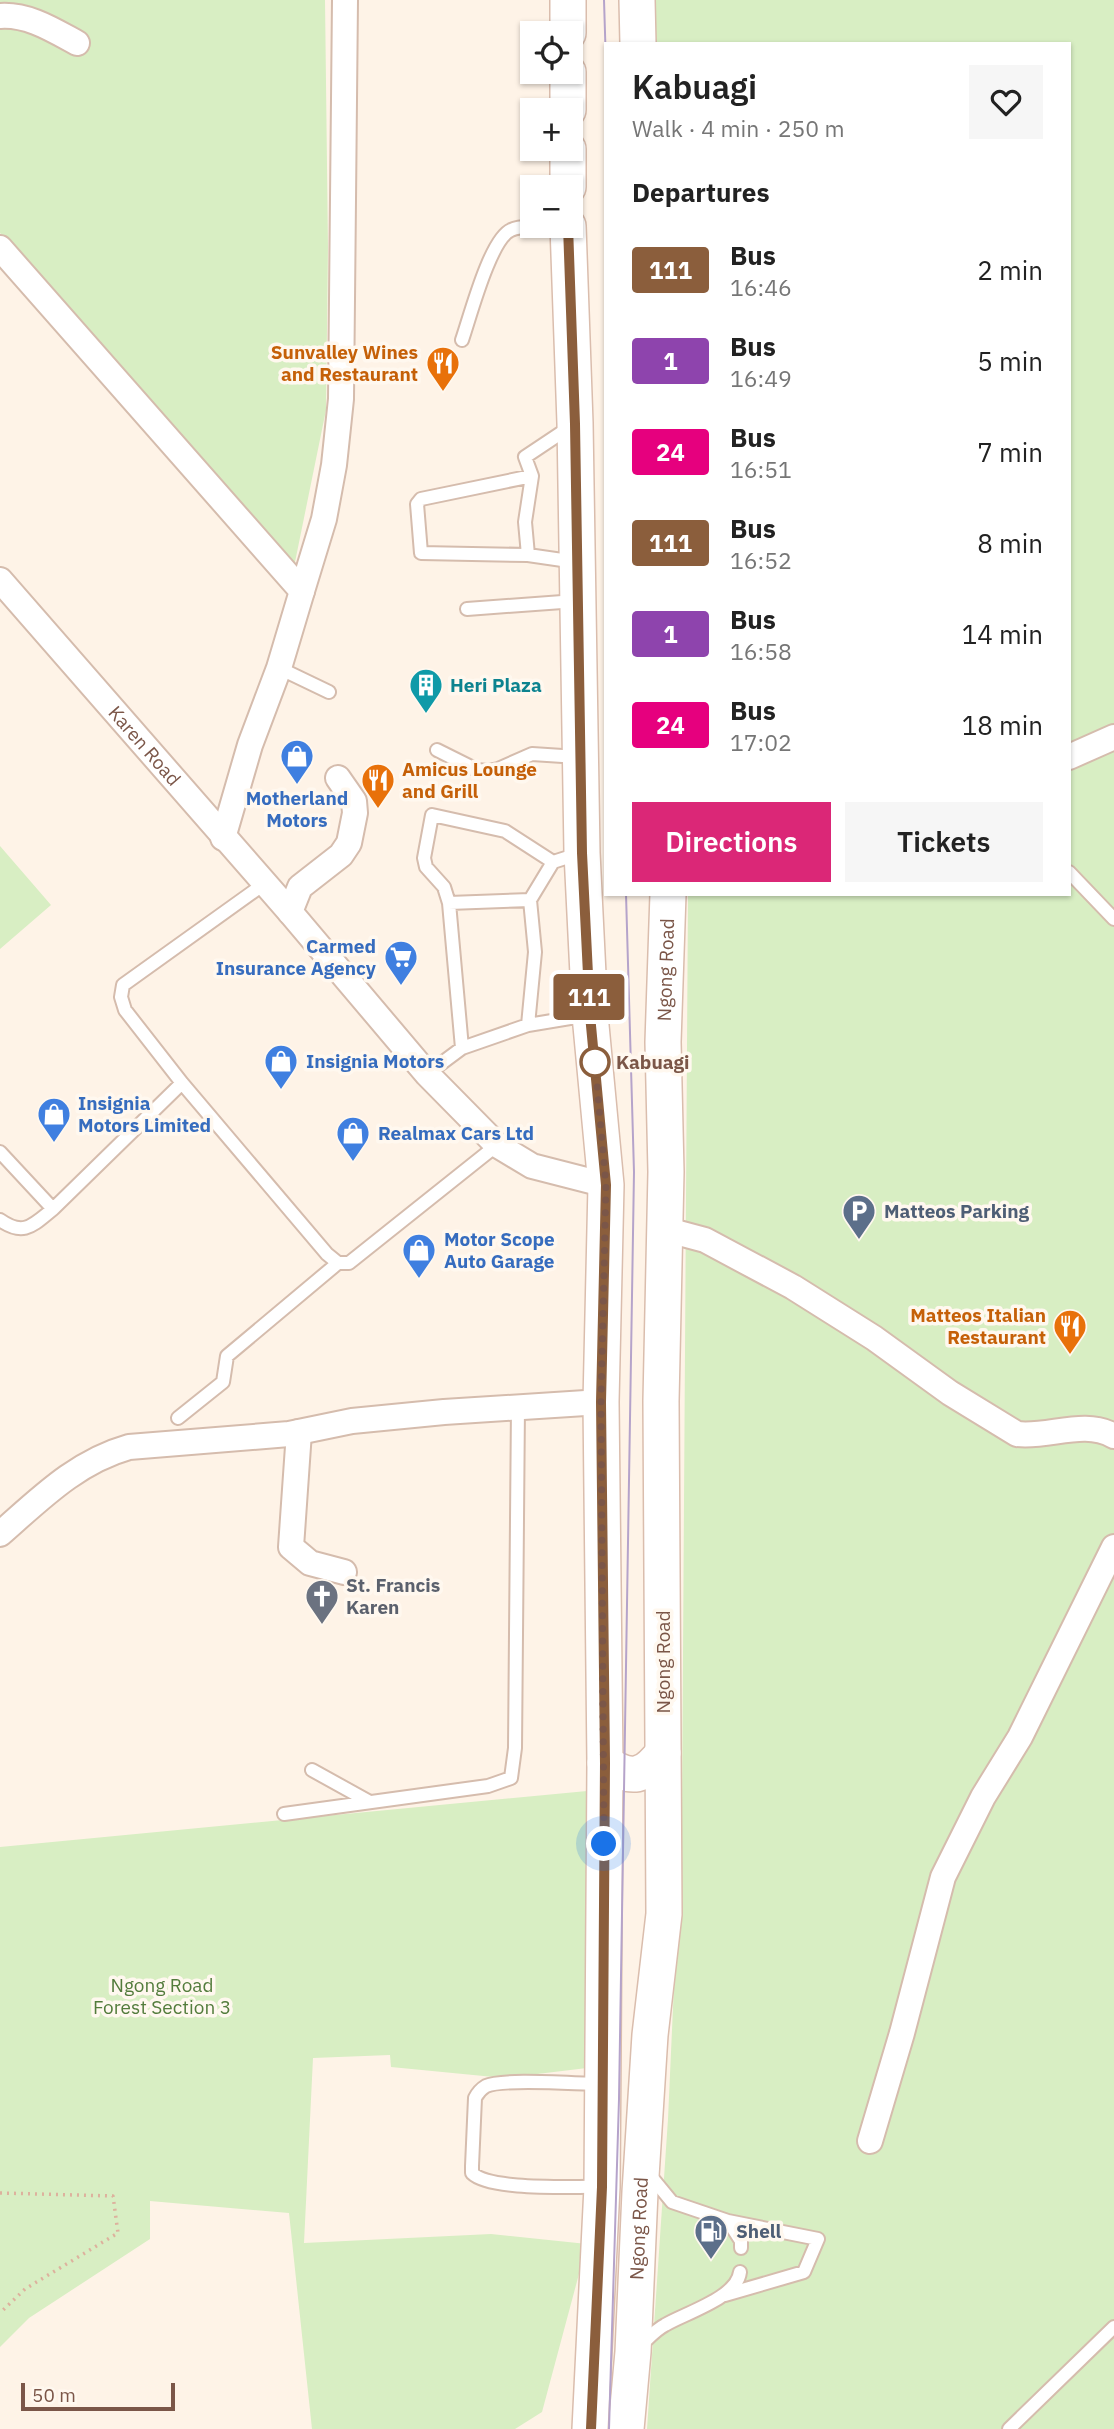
<!DOCTYPE html>
<html lang="en">
<head>
<meta charset="utf-8">
<style>
	:root { --surface:#fff; --page:#f6f6f6; --text:#222; --muted:#767676; --accent:#db2777 }
	body { margin:0; font-family:"IBM Plex Sans",sans-serif; background:var(--page); color:var(--text); height:100vh; display:flex; flex-direction:column; font-size:26px; white-space:nowrap }
	* { box-sizing:border-box; margin:0 }
	p { font-size:23px; color:var(--muted) }
	.icon { flex:none; width:38px; height:38px; fill:none; stroke:currentColor; stroke-width:2; stroke-linecap:round; stroke-linejoin:round }
	.map { position:relative; flex:1; overflow:hidden }
	.sheet { position:absolute; left:604px; top:42px; width:467px; height:854px; display:flex; flex-direction:column; background:var(--surface); border-radius:0px; box-shadow:0 2px 5px #0004 }
	.sheet>* { flex:none }
	.badge { padding:0 14px; border-radius:5px; font-size:24px; line-height:46px }
	.tools { position:absolute; left:520px; top:21px; display:grid; gap:14px }
	.tools a { display:grid; place-items:center; width:63px; height:63px; border-radius:0px; background:var(--surface); box-shadow:0 2px 5px #0004; font-size:35px }
	.scale { position:absolute; left:21px; bottom:18px; width:154px; box-sizing:border-box; padding-left:7px; border:4px solid #7b5648; border-top:0; font-size:19px; line-height:24px; white-space:nowrap; color:#7b5648; -webkit-text-stroke:5px #fff8ef; paint-order:stroke }
	.you { position:absolute; width:35px; height:35px; margin:-18px; border:5px solid #fff; border-radius:50%; background:#1a73e8; box-shadow:0 0 0 10px #1a73e833 }
	.map>.badge { position:absolute; translate:-50% -50%; box-shadow:0 0 0 4px #fff }
	h2 { padding:0 28px; font-size:26px; line-height:63px }
	.round { display:grid; place-items:center; flex:none; width:74px; height:74px; border-radius:0px; background:var(--page) }
	.overview { display:flex; align-items:center; justify-content:space-between; height:119px; padding:0 28px }
	h1 { font-size:33px; font-weight:600; line-height:52px }
	.button { display:flex; gap:14px; margin-top:auto; padding:14px 28px }
	.button a { flex:1; height:80px; border-radius:0px; background:var(--accent); color:#fff; font-size:28px; font-weight:600; line-height:80px; text-align:center }
	.button a+a { background:var(--page); color:var(--text) }
	ul { padding:0; list-style:none }
	li { display:flex; align-items:center; gap:21px; height:91px; padding:0 28px }
	li div { flex:1 }
	li b { display:block; font-size:26px }
	li em { font-style:normal }
	li .badge { min-width:77px; font-weight:700; text-align:center }
	.map>svg:first-child { display:block }
	.green { fill:#d8eec3 }
	.lines { fill:none; stroke-linecap:round; stroke-linejoin:round }
	.service-casing { stroke:#d5bcad; stroke-width:16 }
	.minor-casing { stroke:#d5bcad; stroke-width:28 }
	.secondary-casing { stroke:#dabdad; stroke-width:38 }
	.path { stroke:#ddb19d; stroke-width:3.5; stroke-dasharray:2 5; stroke-linecap:butt }
	.service { stroke:#fff; stroke-width:12 }
	.minor { stroke:#fff; stroke-width:24 }
	.secondary { stroke:#fff; stroke-width:35 }
	.tram { stroke:#b5a3ca; stroke-width:2 }
	.line-casing { stroke:#fff; stroke-width:16 }
	.line { stroke:#8b5e3c; stroke-width:10 }
	.walk { stroke:#7b5648; stroke-width:7; stroke-dasharray:0 12.6 }
	.stop-dot { fill:#fff; stroke:#8b5e3c; stroke-width:3.5 }
	.labels { text-anchor:middle; stroke-width:7; stroke-linejoin:round; paint-order:stroke }
	.food-label { font-size:19px; font-weight:bold; fill:#c56008; stroke:#fff8ef; text-anchor:end }
	.culture-label { font-size:19px; font-weight:bold; fill:#0d838f; stroke:#fff8ef; text-anchor:start }
	.street-label { font-size:19px; fill:#7b5648; stroke:#fff8ef }
	.shop-label { font-size:19px; font-weight:bold; fill:#366cbe; stroke:#fff8ef; text-anchor:start }
	.stop-label { font-size:19px; font-weight:bold; fill:#7b5648; stroke:#fff8ef; text-anchor:start }
	.service-label { font-size:19px; font-weight:bold; fill:#4e5e75; stroke:#fff8ef; text-anchor:start }
	.worship-label { font-size:19px; font-weight:bold; fill:#5b616d; stroke:#fff8ef; text-anchor:start }
	.park-label { font-size:19px; fill:#537c3c; stroke:#fff8ef }
</style>
</head>
<body>
<div class="map">
<svg width="1114" height="2429" viewBox="0 0 1114 2429">
	<rect width="100%" height="100%" fill="#fef3e7"/>
	<path class="green" d="M0 0H325L328 247 326 410 294 567 0 233Z
		M652 0H1114V2429H647L668 2119 682 1807 688 894H1069V44H653Z
		M0 846 51 905 0 949Z
		M587 1791V2068L504 2078 391 2067 390 2055 313 2058 304 2243 491 2234 587 2244 542 2412 515 2429H312L289 2213 150 2201V2239L29 2318 0 2347V1847Z"/>
	<g class="lines">
		<defs>
			<path id="service" d="M462 340C470 317 490 239 511 230 519 226 531 227 539 226
				M570 427 525 457 532 476 525 522 528 555 576 562
				M528 555 421 553 417 504 421 499 532 476
				M467 609 576 601
				M279 668 329 692
				M437 750 477 770 488 771 498 769 532 754 578 757
				M578 854 553 862 530 900 535 952 528 1025 588 1015
				M1069 872 1114 919
				M264 884 123 985 121 997 125 1010 182 1083 327 1254 338 1263H349L497 1145
				M449 903 530 900
				M462 1048 449 903 444 887 426 867 424 858 432 815 505 831 553 862
				M427 1074 462 1048 528 1025
				M0 1152 53 1209 182 1083
				M0 1220C24 1237 33 1225 53 1209
				M178 1418 223 1382 227 1356 338 1263
				M312 1770 368 1801
				M284 1814 488 1786 511 1778 515 1748 518 1406
				M600 2084C577 2084 503 2078 486 2086 481 2089 478 2092 475 2098L472 2166V2173C490 2191 574 2186 602 2187
				M649 2174 672 2202 728 2221 741 2241V2248
				M725 2295 804 2272 818 2239 728 2221
				M639 2347C647 2340 655 2330 665 2325 685 2313 737 2298 740 2272
				M1009 2429 1114 2327"/>
			<g id="minor">
				<path d="M0 16C28 14 53 30 77 43"/>
				<path d="M0 248 302 591 279 668 250 745 223 838"/>
				<path id="s1" d="M0 580 290 912 427 1074 497 1145 532 1166 606 1185"/>
				<path d="M302 591 324 519 334 465 341 399 345 0"/>
				<path d="M1069 757 1114 737"/>
				<path d="M290 912 300 887 341 855 349 843 355 813 354 801 338 778"/>
				<path d="M664 1229 705 1240 793 1287 874 1338 950 1393 1017 1434C1049 1438 1084 1419 1114 1436"/>
				<path d="M299 1432 291 1547 310 1563 344 1572"/>
				<path d="M0 1534C40 1499 76 1462 129 1447L289 1434 352 1421 444 1412 601 1402"/>
				<path d="M870 2141 902 2033 943 1877 983 1797 1020 1737 1114 1547"/>
			</g>
			<g id="secondary">
				<path d="M568 0V33"/>
				<path d="M637 0 638 44"/>
				<path d="M568 72V110"/>
				<path d="M568 149V187"/>
				<path d="M568 226 575 423 582 853 590 1015 606 1185 601 1402 605 1763 602 2187 590 2429"/>
				<path d="M605 1763C632 1781 644 1777 663 1753"/>
				<path id="s2" d="M626 2429 633 2352 640 2192 650 2035 664 1914 661 1401 666 1172 663 1042 668 894"/>
			</g>
		</defs>
		<use href="#service" class="service-casing"/>
		<use href="#minor" class="minor-casing"/>
		<use href="#secondary" class="secondary-casing"/>
		<path class="path" d="M0 2193 113 2196 118 2233 25 2289 0 2313"/>
		<use href="#service" class="service"/>
		<use href="#minor" class="minor"/>
		<use href="#secondary" class="secondary"/>
		<path class="tram" d="M604 0 606 65
			M609 2429 619 2099 634 1172 626 894"/>
	</g>
	<g class="lines">
		<defs>
			<path id="line" d="M568 226 575 424 582 853 590 1015 606 1185 601 1402 605 1763 602 2187 591 2429"/>
		</defs>
		<use href="#line" class="line-casing"/>
		<use href="#line" class="line"/>
		<path class="walk" d="M595 1062 606 1185 601 1402 604 1844"/>
	</g>
	<defs>
		<symbol id="restaurant-pin" viewBox="-11 -11 22 30"><path d="M0 17L-7.5 6A9.5 9.5 0 1 1 7.5 6Z" fill="#e8710a" stroke="#fff8ef"/><path d="M-5-6h1v4h1v-4h1v4h1v-4h1v5L-1.5 .5V6h-2V.5L-5-1ZM5-6V6H3V1.5H1.5Q1.5-4 5-6Z" fill="#fff"/></symbol>
		<symbol id="building-pin" viewBox="-11 -11 22 30"><path d="M0 17L-7.5 6A9.5 9.5 0 1 1 7.5 6Z" fill="#0f9aa8" stroke="#fff8ef"/><path d="M-4-6H4V6H1V3H-1V6H-4ZM-2.5-4.3h1.7v1.8h-1.7ZM.8-4.3h1.7v1.8H.8ZM-2.5-1h1.7V.8h-1.7ZM.8-1h1.7V.8H.8Z" fill="#fff"/></symbol>
		<symbol id="shop-pin" viewBox="-11 -11 22 30"><path d="M0 17L-7.5 6A9.5 9.5 0 1 1 7.5 6Z" fill="#3f7fe0" stroke="#fff8ef"/><path d="M-5-2.5h2.3a2.7 3.5 0 0 1 5.4 0H5L5.5 6h-11ZM-1.5-2.5h3a1.5 2.3 0 0 0-3 0Z" fill="#fff"/></symbol>
		<symbol id="supermarket-pin" viewBox="-11 -11 22 30"><path d="M0 17L-7.5 6A9.5 9.5 0 1 1 7.5 6Z" fill="#3f7fe0" stroke="#fff8ef"/><path d="M-6-5.5h2.5l.6 2H6L4.5 2H-2.5L-4.4-4H-6ZM-1.5 3.2a1.3 1.3 0 1 0 .1 0ZM3 3.2a1.3 1.3 0 1 0 .1 0Z" fill="#fff"/></symbol>
		<symbol id="parking-pin" viewBox="-11 -11 22 30"><path d="M0 17L-7.5 6A9.5 9.5 0 1 1 7.5 6Z" fill="#5c6f8a" stroke="#fff8ef"/><path d="M-3.5-5.5H1a3.5 3.5 0 0 1 0 7H-1V5.5H-3.5ZM-1-3.4V-.6H.8a1.4 1.4 0 0 0 0-2.8Z" fill="#fff"/></symbol>
		<symbol id="church-pin" viewBox="-11 -11 22 30"><path d="M0 17L-7.5 6A9.5 9.5 0 1 1 7.5 6Z" fill="#6b7280" stroke="#fff8ef"/><path d="M-1.2-6h2.4v3.5h3.3v2.4h-3.3V6h-2.4V-.1h-3.3v-2.4h3.3Z" fill="#fff"/></symbol>
		<symbol id="fuel-pin" viewBox="-11 -11 22 30"><path d="M0 17L-7.5 6A9.5 9.5 0 1 1 7.5 6Z" fill="#5c6f8a" stroke="#fff8ef"/><path d="M-5.5-6h7V0h2V4h1.3V-2.5L3-4.5l.8-.8L6-3V5H2.5V1h-1V6h-7ZM-4.2-4.7v3.2H.2V-4.7Z" fill="#fff"/></symbol>
	</defs>
	<g fill-rule="evenodd">
		<use href="#restaurant-pin" x="424" y="344" width="38" height="52"/>
		<use href="#building-pin" x="407" y="666" width="38" height="52"/>
		<use href="#shop-pin" x="278" y="737" width="38" height="52"/>
		<use href="#restaurant-pin" x="359" y="761" width="38" height="52"/>
		<use href="#supermarket-pin" x="382" y="938" width="38" height="52"/>
		<use href="#shop-pin" x="262" y="1042" width="38" height="52"/>
		<use href="#shop-pin" x="35" y="1095" width="38" height="52"/>
		<use href="#shop-pin" x="334" y="1114" width="38" height="52"/>
		<use href="#parking-pin" x="840" y="1192" width="38" height="52"/>
		<use href="#shop-pin" x="400" y="1231" width="38" height="52"/>
		<use href="#restaurant-pin" x="1051" y="1307" width="38" height="52"/>
		<use href="#church-pin" x="303" y="1577" width="38" height="52"/>
		<use href="#fuel-pin" x="692" y="2212" width="38" height="52"/>
	</g>
	<circle class="stop-dot" cx="595" cy="1062" r="14"/>
	<g class="labels">
		<g class="food-label">
			<text x="418" y="359">Sunvalley Wines<tspan x="418" dy="22">and Restaurant</tspan></text>
			<text x="402" y="776" text-anchor="start">Amicus Lounge<tspan x="402" dy="22">and Grill</tspan></text>
			<text x="1046" y="1322">Matteos Italian<tspan x="1046" dy="22">Restaurant</tspan></text>
		</g>
		<g class="culture-label">
			<text x="450" y="692">Heri Plaza</text>
		</g>
		<g class="street-label">
			<text dy="7" stroke="none"><textPath href="#s1" startOffset="220">Karen Road</textPath></text>
			<text dy="7" stroke="none"><textPath href="#s2" startOffset="1461">Ngong Road</textPath></text>
			<text transform="translate(663 1662) rotate(-90)" y="7">Ngong Road</text>
			<text dy="7" stroke="none"><textPath href="#s2" startOffset="201">Ngong Road</textPath></text>
		</g>
		<g class="shop-label">
			<text x="297" y="805" text-anchor="middle">Motherland<tspan x="297" dy="22">Motors</tspan></text>
			<text x="376" y="953" text-anchor="end">Carmed<tspan x="376" dy="22">Insurance Agency</tspan></text>
			<text x="306" y="1068">Insignia Motors</text>
			<text x="78" y="1110">Insignia<tspan x="78" dy="22">Motors Limited</tspan></text>
			<text x="378" y="1140">Realmax Cars Ltd</text>
			<text x="444" y="1246">Motor Scope<tspan x="444" dy="22">Auto Garage</tspan></text>
		</g>
		<g class="stop-label">
			<text x="616" y="1069">Kabuagi</text>
		</g>
		<g class="service-label">
			<text x="884" y="1218">Matteos Parking</text>
			<text x="736" y="2238">Shell</text>
		</g>
		<g class="worship-label">
			<text x="346" y="1592">St. Francis<tspan x="346" dy="22">Karen</tspan></text>
		</g>
		<g class="park-label">
			<text x="162" y="1992">Ngong Road<tspan x="162" dy="22">Forest Section 3</tspan></text>
		</g>
	</g>
</svg>
<div class="tools">
<a><svg class="icon" aria-label="locate" viewBox="0 0 24 24"><circle cx="12" cy="12" r="6"/><path d="M12 2v4M12 18v4M2 12h4M18 12h4"/></svg></a>
<a>+</a>
<a>−</a>
</div>
<div class="scale">50 m</div>
<div class="you" style="left:604px;top:1844px"></div>
<b class="badge" style="left:589px;top:997px;background:#8b5e3c;color:#fff">111</b>
<section class="sheet">
<div class="overview"><div><h1>Kabuagi</h1><p>Walk · 4 min · 250 m</p></div><a class="round"><svg class="icon" aria-label="heart" viewBox="0 0 24 24"><path d="M12 20l-8-8c-3-5 5-10 8-4 3-6 11-1 8 4z"/></svg></a></div>
<h2>Departures</h2>
<ul>
<li><span class="badge" style="background:#8b5e3c;color:#fff">111</span><div><b>Bus</b><p>16:46</p></div><em>2 min</em></li>
<li><span class="badge" style="background:#8e44ad;color:#fff">1</span><div><b>Bus</b><p>16:49</p></div><em>5 min</em></li>
<li><span class="badge" style="background:#e6007e;color:#fff">24</span><div><b>Bus</b><p>16:51</p></div><em>7 min</em></li>
<li><span class="badge" style="background:#8b5e3c;color:#fff">111</span><div><b>Bus</b><p>16:52</p></div><em>8 min</em></li>
<li><span class="badge" style="background:#8e44ad;color:#fff">1</span><div><b>Bus</b><p>16:58</p></div><em>14 min</em></li>
<li><span class="badge" style="background:#e6007e;color:#fff">24</span><div><b>Bus</b><p>17:02</p></div><em>18 min</em></li>
</ul>
<div class="button"><a>Directions</a><a>Tickets</a></div>
</section>
</div>
</body>
</html>
